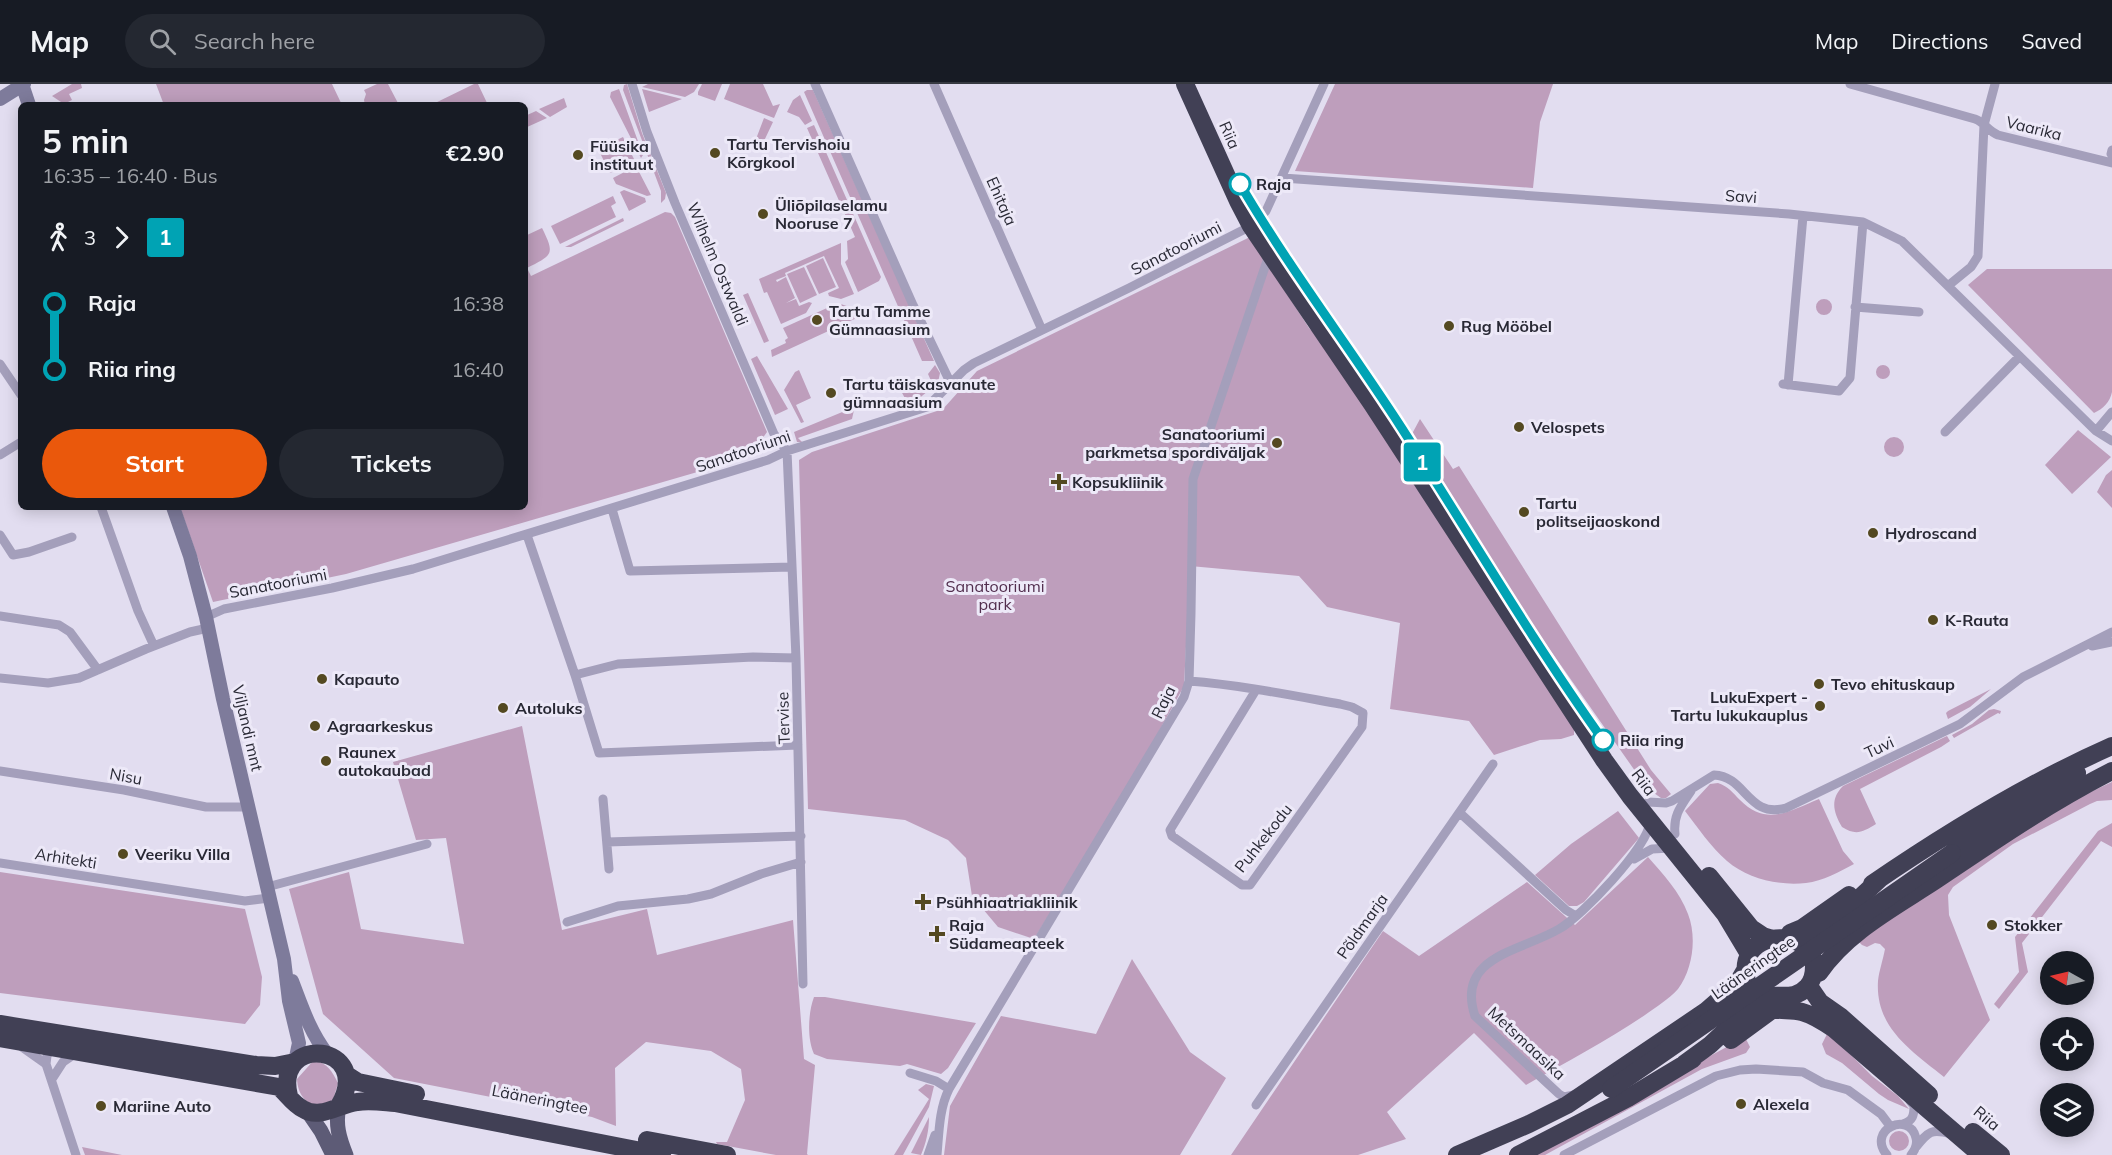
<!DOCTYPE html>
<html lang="en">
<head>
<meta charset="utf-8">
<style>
	:root { --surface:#171b24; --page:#242831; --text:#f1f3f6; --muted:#9ea1a6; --line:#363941; --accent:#ea580c }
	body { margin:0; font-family:Mulish,sans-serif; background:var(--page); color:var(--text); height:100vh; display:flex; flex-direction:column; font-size:22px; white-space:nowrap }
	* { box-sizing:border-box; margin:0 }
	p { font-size:20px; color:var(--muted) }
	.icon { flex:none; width:33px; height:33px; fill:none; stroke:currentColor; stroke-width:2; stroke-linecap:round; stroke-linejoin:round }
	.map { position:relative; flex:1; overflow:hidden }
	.details { position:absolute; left:18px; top:18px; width:510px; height:408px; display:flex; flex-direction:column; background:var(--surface); border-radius:9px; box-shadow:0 3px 15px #0003 }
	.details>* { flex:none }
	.badge { padding:0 12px; border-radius:4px; font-size:21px; line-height:39px }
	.needle { width:39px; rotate:278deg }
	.fabs { position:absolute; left:2040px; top:867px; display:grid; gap:12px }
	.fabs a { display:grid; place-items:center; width:54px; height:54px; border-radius:50%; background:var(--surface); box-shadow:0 3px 15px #0003; font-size:30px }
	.map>.badge { position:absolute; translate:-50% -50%; box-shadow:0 0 0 3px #fff }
	.legs { display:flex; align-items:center; gap:9px; height:66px; padding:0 24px; font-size:20px }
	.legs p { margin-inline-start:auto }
	.overview { display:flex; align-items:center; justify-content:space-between; height:102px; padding:0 24px }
	h1 { font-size:33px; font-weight:700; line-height:45px }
	.action { display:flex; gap:12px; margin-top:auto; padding:12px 24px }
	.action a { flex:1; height:69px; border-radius:36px; background:var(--accent); color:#fff; font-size:24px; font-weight:700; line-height:69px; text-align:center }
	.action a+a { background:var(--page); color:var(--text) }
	ul { padding:0 24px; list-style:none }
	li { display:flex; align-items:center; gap:21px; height:66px; font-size:22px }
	li i { display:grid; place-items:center; width:9px; height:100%; margin:0 8px; background:currentColor }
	li i::after { content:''; width:15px; height:15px; margin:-8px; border:4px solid; border-radius:50%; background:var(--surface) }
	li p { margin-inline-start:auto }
	li:first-child i { background:linear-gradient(#0000 50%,currentColor 0) }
	li:last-child i { background:linear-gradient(currentColor 50%,#0000 0) }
	header { display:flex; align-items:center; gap:36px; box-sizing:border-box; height:84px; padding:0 30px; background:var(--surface); border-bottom:2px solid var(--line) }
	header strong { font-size:28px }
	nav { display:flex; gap:33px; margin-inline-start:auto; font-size:21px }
	.search { width:420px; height:54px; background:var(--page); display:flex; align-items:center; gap:15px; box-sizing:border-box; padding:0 21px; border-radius:33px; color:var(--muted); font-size:22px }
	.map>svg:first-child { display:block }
	.green { fill:#be9ebc }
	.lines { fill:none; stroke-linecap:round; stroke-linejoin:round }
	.street { stroke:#a49fbb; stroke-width:9 }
	.secondary { stroke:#7e7b9b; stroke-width:14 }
	.primary { stroke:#5d5b76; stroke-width:15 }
	.highway { stroke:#414055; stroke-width:18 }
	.highway-bridge { stroke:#414055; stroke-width:18 }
	.line-1-casing { stroke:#fff; stroke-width:14 }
	.line-1 { stroke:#00a3b4; stroke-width:9 }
	.poi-dot { fill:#544921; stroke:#ede9f8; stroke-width:2 }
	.stop-1-dot { fill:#fff; stroke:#00a3b4; stroke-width:3 }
	.labels { text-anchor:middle; stroke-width:6; stroke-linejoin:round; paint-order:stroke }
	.street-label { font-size:16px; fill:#292935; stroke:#ede9f8 }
	.poi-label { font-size:16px; font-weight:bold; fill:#292935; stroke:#ede9f8; text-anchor:start }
	.stop-label { font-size:16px; font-weight:bold; fill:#292935; stroke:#ede9f8; text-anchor:start }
	.park-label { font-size:16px; fill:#522e4e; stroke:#ede9f8 }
</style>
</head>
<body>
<header>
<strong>Map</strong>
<div class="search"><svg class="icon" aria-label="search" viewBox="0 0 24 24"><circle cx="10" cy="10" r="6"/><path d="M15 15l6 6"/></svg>Search here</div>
<nav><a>Map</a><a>Directions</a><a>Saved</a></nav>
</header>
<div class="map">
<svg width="2112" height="1071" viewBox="0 0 2112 1071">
	<rect width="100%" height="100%" fill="#e2ddf0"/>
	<path class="green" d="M72 0H81L82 4 69 10 72 16 64 20 52 12Z
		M156 0H332L342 21H164Z
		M377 0H388L399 21H365L364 16 366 10 364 6Z
		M474 0H478L488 21H431Z
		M627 0 642 49 666 109 665 115 661 119V107L623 6 624 1Z
		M648 0H699L694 8 685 13 642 3Z
		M702 0H722L715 17 698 11V8Z
		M730 0H763L773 22 780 20 774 34 724 15Z
		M1335 0H1553L1540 38 1533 104 1295 87Z
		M619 5 643 71 641 74 610 13 611 8Z
		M642 5 682 15 649 28Z
		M807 6H813L934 277H922L804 8Z
		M800 11 812 37 805 41 799 33 787 28 793 16Z
		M564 14 567 23 550 33 539 25Z
		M536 27 547 34 525 44V32Z
		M764 34 773 38 764 57 756 55Z
		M814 41 881 193 879 197 858 208 845 178 848 175 847 157 855 153 807 44Z
		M623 53 635 77 610 89 598 65Z
		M636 82 651 111 647 112 616 100 613 94Z
		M624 106 645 114 646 118 629 127 620 108Z
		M613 112 616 119 611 122 616 133 560 160 551 142Z
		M665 128 671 129 675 133 767 348 759 359 756 371 346 490 213 518 180 423H525V152L542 144C555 170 553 171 527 184L531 192Z
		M623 134 624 137 571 163H565Z
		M1250 153 1309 244 1320 255 1574 645V651L1561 655 1540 656 1494 671 1469 637 1390 625 1400 539 1327 523 1299 492 1190 482 1184 602 1132 696 1034 855 998 843 972 812 966 774 948 756 905 736 808 725 799 376 812 368 943 325 977 287Z
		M841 159V180L854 210 841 215 829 212 828 209 839 204 824 172 785 189 786 192 776 196 777 198 786 193 795 214 786 219 796 215 799 222 809 218 812 219 806 229 781 240 767 208 764 209 759 195Z
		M823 174 836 203 819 210 806 182Z
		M804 183 817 211 800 219 787 190Z
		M1987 185H2112V308C2110 318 2103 325 2094 329L1968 201Z
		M748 209 769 257 764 259 743 211Z
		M1816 223a8 8 0 1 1 16 0a8 8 0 1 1-16 0Z
		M838 219 858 226 861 232 772 273 771 266 786 259 785 256 788 254 783 244Z
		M757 272 788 325 775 331 751 275Z
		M1876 288a7 7 0 1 1 14 0a7 7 0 1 1-14 0Z
		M935 281 940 289 936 308 928 290Z
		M799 286 811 314 796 321 804 338 801 339 784 306 795 288Z
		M923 295 929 303 928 307 917 316 907 318 901 307 903 303Z
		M852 324 854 326 852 335 798 354 802 358H797L794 348Z
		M1420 335 1453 385 1459 382 1651 686 1671 710 1666 714H1661L1647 704 1527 533 1414 355 1413 348Z
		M2078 346 2111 373 2072 410 2045 381Z
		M1884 363a10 10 0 1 1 20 0a10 10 0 1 1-20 0Z
		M2112 386V424L2097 408 2106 391Z
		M1991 605 1970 623 1948 635 1946 629 1948 627Z
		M1994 625 2001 627 2000 630 1998 629 1954 654 1952 651 1972 640 1989 626Z
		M522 642 562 846 647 825 657 871 793 836 804 975 815 981 807 1070 808 1071H776L717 1060 716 1058H727L745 1016 741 985 711 967 646 958 615 984 616 1042 592 1033 394 994 323 930 289 805 349 788 361 845 464 860 446 754 416 756 393 678Z
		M1947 652 1950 657 1941 663 1860 705 1876 740C1863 748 1856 752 1842 743 1833 728 1830 715 1843 702Z
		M2112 698V716L2097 717 2090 720 2013 760 1953 803 1948 811 1949 831 1990 936 1944 993C1912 967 1875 944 1878 897 1879 887 1883 876 1885 865L1880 860 1875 859 1867 863 1862 861 1857 856 2056 724Z
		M1718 699C1729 703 1732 708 1740 716 1767 743 1789 727 1819 715L1843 767 1854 780C1839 788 1823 797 1806 799 1779 802 1748 795 1727 777 1711 763 1698 744 1685 727L1710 700Z
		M1618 727 1639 754 1584 818 1577 822H1569L1535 791 1571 760Z
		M2112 739V763L2101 757 2022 859 2028 888 1999 925 1994 920 2019 888 2015 853 2098 747Z
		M1648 773C1663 790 1680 808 1688 830 1697 853 1693 885 1678 905 1669 915 1656 923 1645 931 1607 957 1566 978 1526 1001L1474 949 1387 1028 1406 1055 1358 1071H1231L1383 847 1419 872 1527 798 1575 841Z
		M0 788 245 825 262 893 260 921 245 940 0 909Z
		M1132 875 1190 968 1226 994 1180 1071H944L950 1022 1001 932 1096 950Z
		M814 913H825L976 939 948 984 941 990 907 980 900 982 827 975 814 970C807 955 808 929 814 913Z
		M1828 948 1872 992 1898 1012 1909 1025 1888 1016 1879 1010 1842 979 1826 970 1822 960Z
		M1745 953 1750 963 1746 969 1702 985 1545 1071H1528Z
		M314 976C328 980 332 987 338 999L333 1016C313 1028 298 1016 297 995Z
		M926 1000 934 1002 929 1023 903 1071H894L929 1015 918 1006Z
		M929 1033C929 1047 926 1059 921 1071L911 1069Z
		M1889 1057a10 10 0 1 1 20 0a10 10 0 1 1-20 0Z
		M82 1063 122 1071H85Z"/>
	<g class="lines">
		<path class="street" d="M632 0 647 48 675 119 774 350 787 367 796 574 803 900
			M815 0 913 221 951 300
			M934 0 1042 246
			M1850 0 1975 35C1984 38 1988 47 1998 51L2112 79
			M2111 70 2112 66
			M1283 94 1789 130 1863 138 1902 157 2096 347 2112 357
			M1949 201 1971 183 1978 172 1984 41 1995 0
			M1855 223 1919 228
			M0 280 21 311
			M1783 300 1839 307 1850 294 1863 138
			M1788 301 1803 132
			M2096 347 2112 328
			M1945 348 2019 273
			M0 371 21 358
			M101 423 138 527 154 562
			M612 425 630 487 792 483
			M0 451 13 471 29 468 72 453
			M527 451 575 591 599 669 798 661
			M0 532 59 541 70 548 98 586
			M206 533 224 525 332 504 413 485 768 376 787 367 927 323 964 286 974 279 1129 204 1251 142 1266 127 1324 0
			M2092 562 2112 558
			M575 591 618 580 753 573 796 574
			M0 594 48 599 79 594 146 565 190 548 208 544
			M1189 597C1240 601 1290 611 1340 620L1352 623 1363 629 1362 643 1250 801H1242L1172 752 1170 746 1256 606
			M0 687 124 706 206 723H248
			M603 715 609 785
			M1648 718 1666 719 1672 717 1714 691C1746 692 1748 735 1786 724L1960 640 2023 593 2112 548
			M1460 729 1566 826 1576 832
			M1675 750C1673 731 1681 722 1691 707
			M607 758 801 752
			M1634 775 1652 765 1671 764
			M0 779 245 817 269 814
			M267 803 427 760
			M567 838 618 822 688 815 711 810 761 790 801 778
			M22 963 46 980
			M51 963 47 972 46 980 76 1071
			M910 989 936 997 949 1005
			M52 995 63 978 76 969
			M1574 1011 1564 1013 1559 1010 1475 932C1455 872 1522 867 1559 845 1582 832 1648 763 1650 738
			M1256 1021 1493 680
			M1903 1040C1913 1037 1914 1031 1914 1022L1910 1017
			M1916 1063C1928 1048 1931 1044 1951 1050
			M928 1071 935 1051
			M937 1071C939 1049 939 1025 949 1005L1184 613 1189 597 1191 529 1193 395 1267 177V168
			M1564 1071 1716 992 1740 986 1756 985 1803 988 1823 999 1848 1006 1881 1030 1890 1042
			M1887 1071C1866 1046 1909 1026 1916 1054 1918 1061 1915 1066 1911 1071"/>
		<path class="secondary" d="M22 0 29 21
			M0 15 24 0
			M173 423 190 472 206 533 223 615 284 875 289 917 299 959 295 978
			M292 897C302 923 310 948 327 970"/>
		<path class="primary" d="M339 1022C335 1040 339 1054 346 1071
			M308 1028 321 1047 333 1071"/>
		<path class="highway" d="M1185 0 1238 117 1251 142 1372 320 1604 676 1630 712 1725 830 1749 870
			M1952 769 2077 689
			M1709 792 1751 844 1763 852 1773 855
			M1872 800C1948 748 2028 699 2112 662
			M1790 849 1802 844 1849 811
			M1810 860 1882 793
			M1819 889C1846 849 1893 824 1933 798 1991 759 2049 719 2112 687
			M1809 902 1820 918 1840 932 1929 1011
			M0 940 256 981 275 982 295 978
			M0 954 279 1003C287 1010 293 1020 303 1025 320 1036 339 1020 357 1018 370 1016 382 1018 395 1019L662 1071
			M1731 956 1772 926
			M1684 980 1710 961 1757 917C1773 905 1792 920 1807 903 1812 898 1814 889 1814 882 1814 858 1784 849 1765 857 1738 868 1742 900 1759 918 1771 930 1787 924 1802 928 1813 931 1824 938 1834 945L1981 1071
			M347 991 358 998 416 1010
			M289 1012C273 949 375 959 339 1022
			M1973 1048 2001 1071
			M647 1056 727 1071
			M1457 1071 1529 1040 1567 1021 1706 927 1737 900 1744 888
			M1518 1071 1628 1014 1693 975"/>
		<path class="highway-bridge" d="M1611 1005 1952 769"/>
	</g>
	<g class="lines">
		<defs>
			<path id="line-1" d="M1240 100C1289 184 1348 261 1401 343 1468 447 1531 555 1603 656"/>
		</defs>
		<use href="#line-1" class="line-1-casing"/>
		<use href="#line-1" class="line-1"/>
	</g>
	<g class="poi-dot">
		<circle cx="715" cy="69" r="6"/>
		<circle cx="578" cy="71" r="6"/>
		<circle cx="763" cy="130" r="6"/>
		<circle cx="817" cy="236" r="6"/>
		<circle cx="1449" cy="242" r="6"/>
		<circle cx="831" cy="309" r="6"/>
		<circle cx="1519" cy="343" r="6"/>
		<circle cx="1277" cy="359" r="6"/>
		<path d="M1056 389h6v6h6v6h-6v6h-6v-6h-6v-6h6z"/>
		<circle cx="1524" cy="428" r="6"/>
		<circle cx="1873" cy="449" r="6"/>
		<circle cx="1933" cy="536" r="6"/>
		<circle cx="322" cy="595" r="6"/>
		<circle cx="1819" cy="600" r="6"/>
		<circle cx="1820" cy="622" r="6"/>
		<circle cx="503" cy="624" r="6"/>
		<circle cx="315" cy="642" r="6"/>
		<circle cx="326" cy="677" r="6"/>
		<circle cx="123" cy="770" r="6"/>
		<path d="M920 809h6v6h6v6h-6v6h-6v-6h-6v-6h6z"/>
		<circle cx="1992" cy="841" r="6"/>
		<path d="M934 841h6v6h6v6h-6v6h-6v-6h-6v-6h6z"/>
		<circle cx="1741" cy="1020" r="6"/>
		<circle cx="101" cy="1022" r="6"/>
	</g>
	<g class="stop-1-dot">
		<circle cx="1240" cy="100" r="10"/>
		<circle cx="1603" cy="656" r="10"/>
	</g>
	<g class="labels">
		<g class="street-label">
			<text transform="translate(2034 44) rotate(14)" y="6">Vaarika</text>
			<text transform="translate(1230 51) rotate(66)" y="6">Riia</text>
			<text transform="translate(1741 112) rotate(4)" y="6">Savi</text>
			<text transform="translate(1002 117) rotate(66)" y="6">Ehitaja</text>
			<text transform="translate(1176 164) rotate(-27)" y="6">Sanatooriumi</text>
			<text transform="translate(718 180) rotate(67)" y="6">Wilhelm Ostwaldi</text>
			<text transform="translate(743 367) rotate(-19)" y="6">Sanatooriumi</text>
			<text transform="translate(278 499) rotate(-11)" y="6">Sanatooriumi</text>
			<text transform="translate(1163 618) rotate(-64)" y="6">Raja</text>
			<text transform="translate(783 634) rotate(-92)" y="6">Tervise</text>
			<text transform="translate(248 644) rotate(77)" y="6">Viljandi mnt</text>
			<text transform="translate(1879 663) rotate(-25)" y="6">Tuvi</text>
			<text transform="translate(126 692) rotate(10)" y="6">Nisu</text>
			<text transform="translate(1644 698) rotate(53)" y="6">Riia</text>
			<text transform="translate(1263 754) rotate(-52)" y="6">Puhkekodu</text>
			<text transform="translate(66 774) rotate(9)" y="6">Arhitekti</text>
			<text transform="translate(1362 842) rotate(-55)" y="6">Põldmarja</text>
			<text transform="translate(1753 883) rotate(-35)" y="6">Lääneringtee</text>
			<text transform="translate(1527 959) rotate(43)" y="6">Metsmaasika</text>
			<text transform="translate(540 1015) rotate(11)" y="6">Lääneringtee</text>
			<text transform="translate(1987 1034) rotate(40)" y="6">Riia</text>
		</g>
		<g class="poi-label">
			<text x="727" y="66">Tartu Tervishoiu<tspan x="727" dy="18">Kõrgkool</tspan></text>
			<text x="590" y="68">Füüsika<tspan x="590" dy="18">instituut</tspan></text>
			<text x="775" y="127">Üliõpilaselamu<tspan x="775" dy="18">Nooruse 7</tspan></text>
			<text x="829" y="233">Tartu Tamme<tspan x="829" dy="18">Gümnaasium</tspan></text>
			<text x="1461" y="248">Rug Mööbel</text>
			<text x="843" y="306">Tartu täiskasvanute<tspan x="843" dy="18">gümnaasium</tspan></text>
			<text x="1531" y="349">Velospets</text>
			<text x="1265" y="356" text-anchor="end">Sanatooriumi<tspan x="1265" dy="18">parkmetsa spordiväljak</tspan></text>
			<text x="1072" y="404">Kopsukliinik</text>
			<text x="1536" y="425">Tartu<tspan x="1536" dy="18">politseijaoskond</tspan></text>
			<text x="1885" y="455">Hydroscand</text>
			<text x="1945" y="542">K-Rauta</text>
			<text x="334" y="601">Kapauto</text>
			<text x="1831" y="606">Tevo ehituskaup</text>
			<text x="1808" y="619" text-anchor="end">LukuExpert -<tspan x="1808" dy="18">Tartu lukukauplus</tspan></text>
			<text x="515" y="630">Autoluks</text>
			<text x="327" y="648">Agraarkeskus</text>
			<text x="338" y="674">Raunex<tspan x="338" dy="18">autokaubad</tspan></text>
			<text x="135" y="776">Veeriku Villa</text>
			<text x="936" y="824">Psühhiaatriakliinik</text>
			<text x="949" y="847">Raja<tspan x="949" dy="18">Südameapteek</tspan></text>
			<text x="2004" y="847">Stokker</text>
			<text x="1753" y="1026">Alexela</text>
			<text x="113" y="1028">Mariine Auto</text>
		</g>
		<g class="stop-label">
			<text x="1256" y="106">Raja</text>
			<text x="1620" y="662">Riia ring</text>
		</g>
		<g class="park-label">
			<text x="995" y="508">Sanatooriumi<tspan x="995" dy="18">park</tspan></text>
		</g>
	</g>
</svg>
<div class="fabs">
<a><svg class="needle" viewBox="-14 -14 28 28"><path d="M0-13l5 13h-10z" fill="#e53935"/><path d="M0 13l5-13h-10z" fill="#9ea1a6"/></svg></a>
<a><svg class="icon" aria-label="locate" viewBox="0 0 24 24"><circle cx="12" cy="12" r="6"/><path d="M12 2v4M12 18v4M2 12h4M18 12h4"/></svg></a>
<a><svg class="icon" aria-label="layers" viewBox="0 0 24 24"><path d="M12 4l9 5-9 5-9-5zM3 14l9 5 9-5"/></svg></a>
</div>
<b class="badge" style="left:1422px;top:378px;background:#00a3b4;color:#fff">1</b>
<section class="details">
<div class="overview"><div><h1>5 min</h1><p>16:35 – 16:40 · Bus</p></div><b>€2.90</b></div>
<div class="legs"><svg class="icon" aria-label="walk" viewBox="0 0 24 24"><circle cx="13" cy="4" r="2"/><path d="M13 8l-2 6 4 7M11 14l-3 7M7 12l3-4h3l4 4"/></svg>3<svg class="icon" aria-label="forward" viewBox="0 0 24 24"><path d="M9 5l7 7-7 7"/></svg><b class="badge" style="background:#00a3b4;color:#fff">1</b></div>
<ul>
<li><i style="color:#00a3b4"></i><b>Raja</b><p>16:38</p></li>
<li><i style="color:#00a3b4"></i><b>Riia ring</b><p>16:40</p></li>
</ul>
<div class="action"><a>Start</a><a>Tickets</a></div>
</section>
</div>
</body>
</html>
